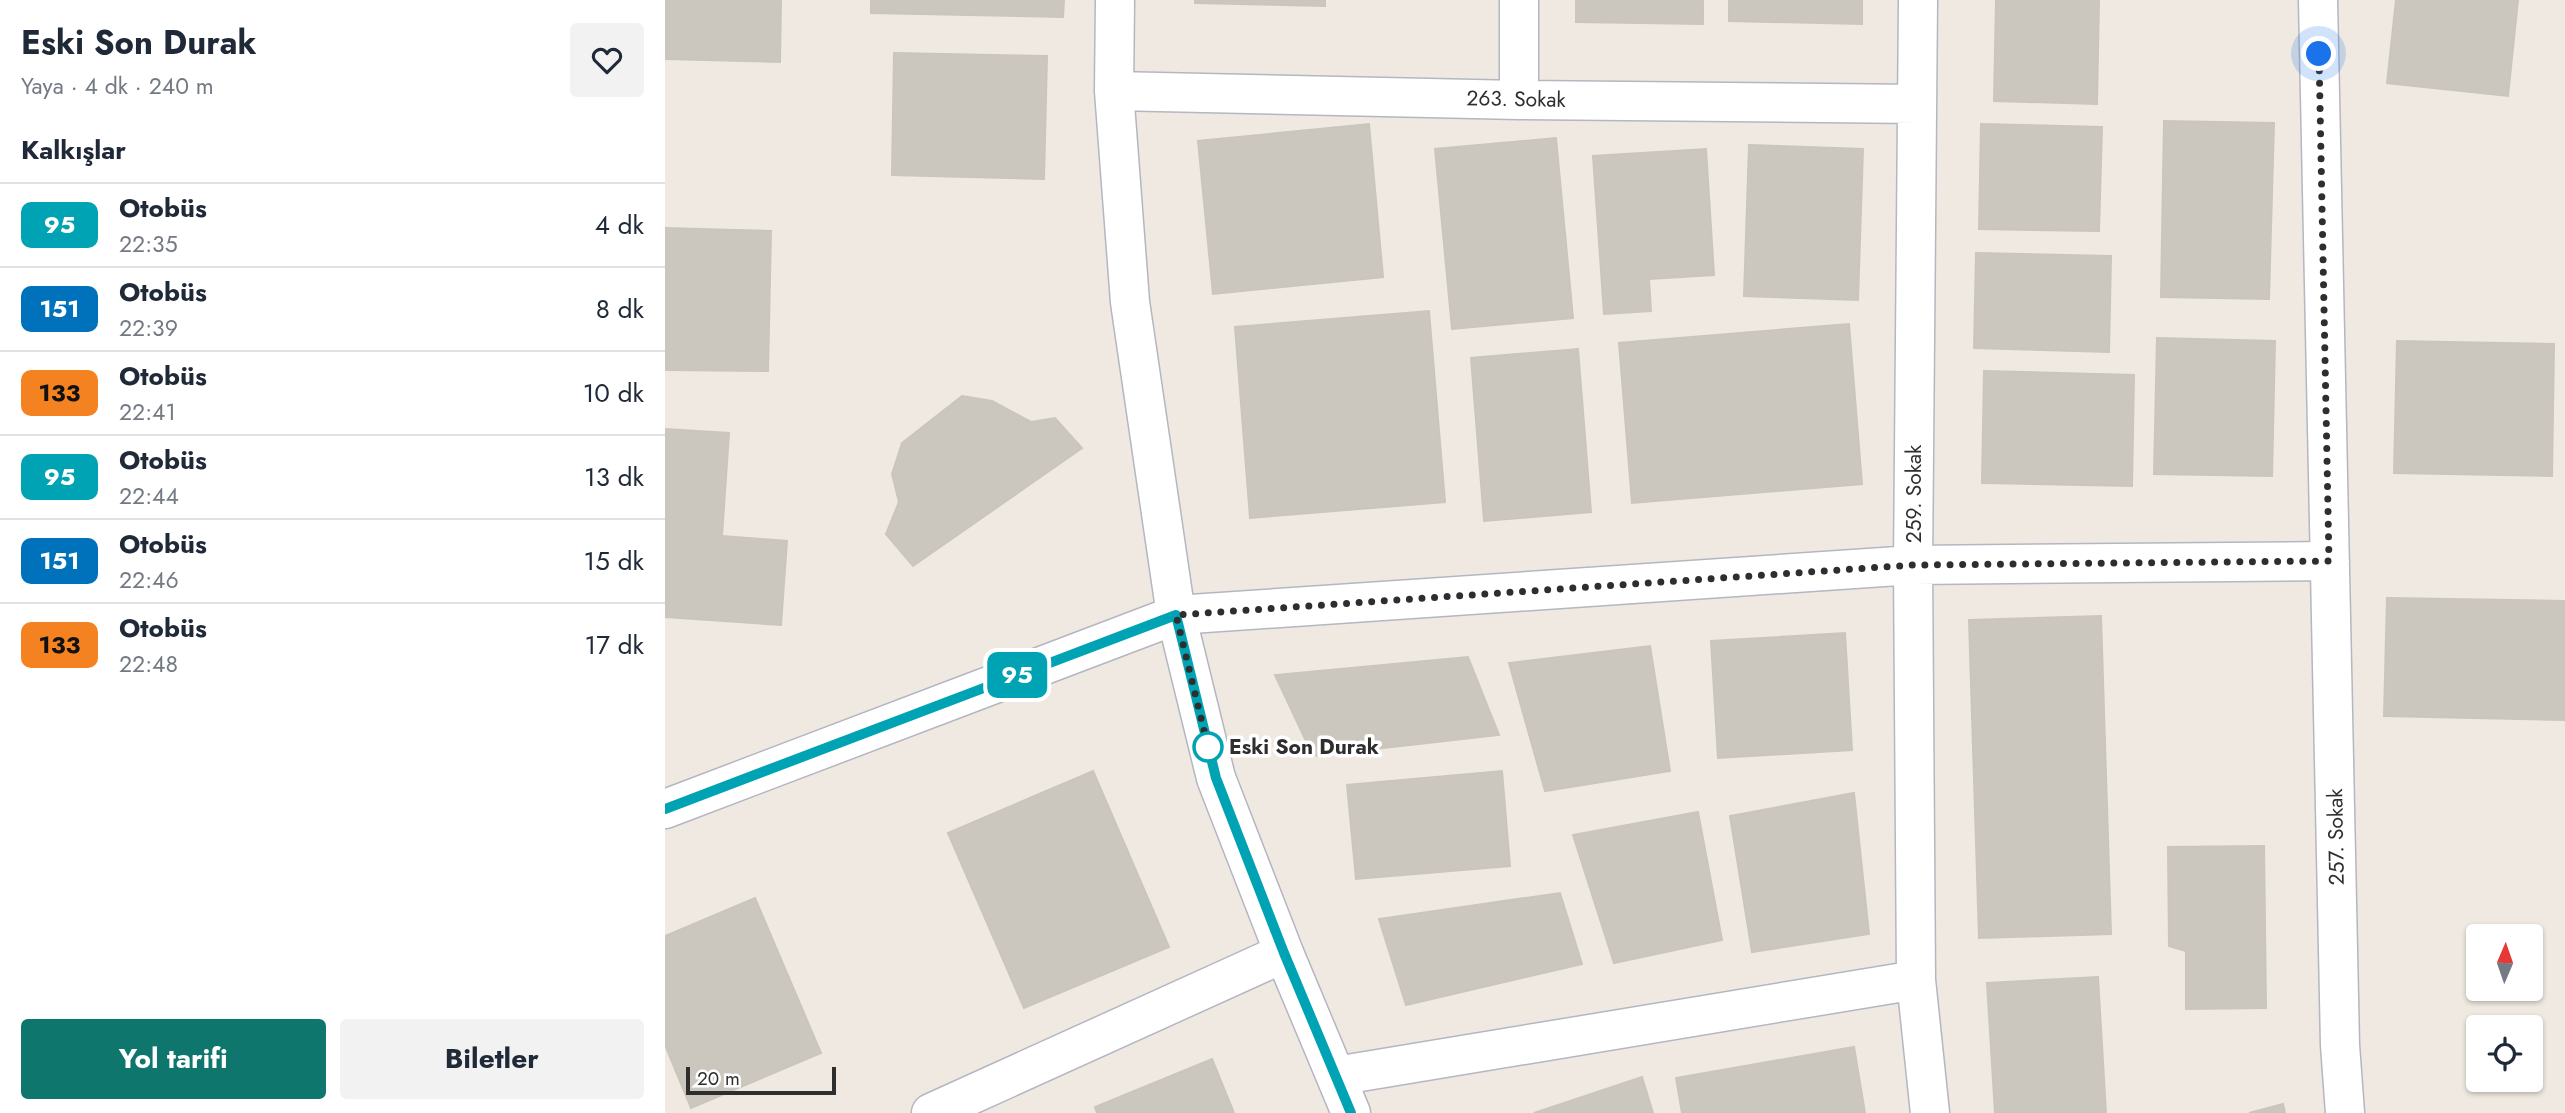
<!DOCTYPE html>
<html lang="tr">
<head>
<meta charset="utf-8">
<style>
	:root { --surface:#fff; --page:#f2f2f3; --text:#1f2937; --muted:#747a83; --line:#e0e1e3; --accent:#0f766e }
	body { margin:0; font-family:Jost,sans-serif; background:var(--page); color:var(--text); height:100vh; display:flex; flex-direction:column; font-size:26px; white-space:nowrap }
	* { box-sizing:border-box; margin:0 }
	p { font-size:23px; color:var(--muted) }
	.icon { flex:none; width:38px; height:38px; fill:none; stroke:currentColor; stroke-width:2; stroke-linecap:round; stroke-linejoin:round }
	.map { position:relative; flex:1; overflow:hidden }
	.sheet { display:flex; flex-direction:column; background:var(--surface); width:665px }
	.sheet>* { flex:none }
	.badge { padding:0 14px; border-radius:10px; font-size:24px; line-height:46px }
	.needle { width:46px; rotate:2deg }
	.tools { position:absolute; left:1801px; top:924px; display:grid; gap:14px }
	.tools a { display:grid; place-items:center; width:77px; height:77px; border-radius:7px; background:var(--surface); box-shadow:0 2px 5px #0004; font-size:35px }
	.scale { position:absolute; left:21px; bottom:18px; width:150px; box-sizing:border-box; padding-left:7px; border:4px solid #2e2e2e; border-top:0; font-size:19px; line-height:24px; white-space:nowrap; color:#2e2e2e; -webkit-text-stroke:5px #fff; paint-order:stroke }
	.you { position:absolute; width:35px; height:35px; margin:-18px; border:5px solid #fff; border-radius:50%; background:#1a73e8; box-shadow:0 0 0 10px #1a73e833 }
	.map>.badge { position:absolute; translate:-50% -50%; box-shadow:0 0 0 4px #fff }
	h2 { padding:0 21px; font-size:26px; line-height:63px }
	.round { display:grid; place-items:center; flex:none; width:74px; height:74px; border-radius:7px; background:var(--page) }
	.headline { display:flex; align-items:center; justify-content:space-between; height:119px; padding:0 21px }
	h1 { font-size:33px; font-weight:700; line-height:52px }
	.button { display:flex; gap:14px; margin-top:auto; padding:14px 21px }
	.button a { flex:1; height:80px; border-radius:7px; background:var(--accent); color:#fff; font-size:28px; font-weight:700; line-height:80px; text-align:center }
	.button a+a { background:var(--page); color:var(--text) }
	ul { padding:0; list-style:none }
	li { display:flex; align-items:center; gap:21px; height:84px; padding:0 21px; border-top:2px solid var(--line) }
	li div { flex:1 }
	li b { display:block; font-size:26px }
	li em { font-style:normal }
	li .badge { min-width:77px; font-weight:700; text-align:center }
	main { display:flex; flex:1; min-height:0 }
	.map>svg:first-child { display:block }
	.building { fill:#cbc7bf; stroke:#cbc5ba; stroke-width:2 }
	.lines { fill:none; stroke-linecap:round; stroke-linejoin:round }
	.minor-casing { stroke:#b4b7c1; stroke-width:41 }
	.tertiary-casing { stroke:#b4b7c1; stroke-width:41 }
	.minor { stroke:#fff; stroke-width:38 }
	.tertiary { stroke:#fff; stroke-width:38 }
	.line-casing { stroke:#fff; stroke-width:16 }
	.line { stroke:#00a3b4; stroke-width:10 }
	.walk { stroke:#2e2e2e; stroke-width:7; stroke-dasharray:0 12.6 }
	.stop-dot { fill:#fff; stroke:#00a3b4; stroke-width:3.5 }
	.labels { text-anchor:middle; stroke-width:7; stroke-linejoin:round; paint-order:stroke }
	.street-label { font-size:21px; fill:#2e2e2e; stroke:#fff }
	.stop-label { font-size:21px; font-weight:bold; fill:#2e2e2e; stroke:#fff; text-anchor:start }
</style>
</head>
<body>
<main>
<section class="sheet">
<div class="headline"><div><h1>Eski Son Durak</h1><p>Yaya · 4 dk · 240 m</p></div><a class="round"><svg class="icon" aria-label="heart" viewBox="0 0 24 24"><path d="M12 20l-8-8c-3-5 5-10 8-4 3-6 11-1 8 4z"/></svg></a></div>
<h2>Kalkışlar</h2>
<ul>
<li><span class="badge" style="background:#00a3b4;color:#fff">95</span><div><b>Otobüs</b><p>22:35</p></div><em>4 dk</em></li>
<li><span class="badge" style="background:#0072bc;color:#fff">151</span><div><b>Otobüs</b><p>22:39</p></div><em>8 dk</em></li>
<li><span class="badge" style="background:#f58220;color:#111">133</span><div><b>Otobüs</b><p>22:41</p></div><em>10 dk</em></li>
<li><span class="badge" style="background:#00a3b4;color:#fff">95</span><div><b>Otobüs</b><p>22:44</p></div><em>13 dk</em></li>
<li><span class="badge" style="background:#0072bc;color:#fff">151</span><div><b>Otobüs</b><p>22:46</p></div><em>15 dk</em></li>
<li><span class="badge" style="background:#f58220;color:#111">133</span><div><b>Otobüs</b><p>22:48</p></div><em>17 dk</em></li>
</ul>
<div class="button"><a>Yol tarifi</a><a>Biletler</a></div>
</section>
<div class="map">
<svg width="1900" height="1113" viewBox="0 0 1900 1113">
	<rect width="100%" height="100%" fill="#efe9e1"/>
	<path class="building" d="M0 0H116L115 62 0 59Z
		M206 0H399L398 17 206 13Z
		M530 0H660V6L530 3Z
		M911 0H1038V24L911 22Z
		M1064 0H1197V24L1064 21Z
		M1331 0H1434L1432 104 1329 101Z
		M1731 0H1853L1843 96 1722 83Z
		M229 53 382 56 379 179 227 175Z
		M1499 121 1609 123 1604 299 1496 297Z
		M704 124 718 277 548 294 533 141Z
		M1316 124 1437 127 1434 231 1314 229Z
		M891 138 908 318 787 329 770 149Z
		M1084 145 1198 149 1193 300 1079 296Z
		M1041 149 1049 275 984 279 986 311 939 314 928 156Z
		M0 228 106 231 103 371 0 370Z
		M1311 253 1446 256 1444 352 1309 348Z
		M764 311 780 502 585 518 570 327Z
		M1184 324 1197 484 967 503 954 343Z
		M1492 338 1610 341 1607 476 1489 474Z
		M1732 341 1889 344 1887 476 1729 473Z
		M913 349 926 512 819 521 806 358Z
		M1319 371 1469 375 1467 486 1317 483Z
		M297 396 327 401 366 422 390 418 417 448 248 566 221 534 234 502 227 474 237 443Z
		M0 429 64 433 57 536 122 541 116 625 0 617Z
		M1722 598 1900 601V720L1719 716Z
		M1436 616 1446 934 1314 938 1304 620Z
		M1180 633 1187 750 1053 758 1046 641Z
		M985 646 1005 771 880 791 844 663Z
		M803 657 834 735 648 756 610 675Z
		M428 771 504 947 359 1008 283 833Z
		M837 771 845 866 691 879 682 785Z
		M1189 793 1204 934 1087 952 1065 816Z
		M1033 812 1057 940 949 963 908 835Z
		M1599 846 1601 1008 1521 1009V951L1504 946 1503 847Z
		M895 893 917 964 741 1005 714 919Z
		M90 898 156 1053 26 1108 0 1045V936Z
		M1433 977 1441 1113H1330L1322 983Z
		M1189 1047 1200 1113H1017L1011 1078Z
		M547 1059 569 1113H432L430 1107Z
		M977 1077 988 1113H869Z
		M1618 1104 1620 1113H1584Z"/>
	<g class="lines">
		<defs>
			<path id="minor" d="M450 0 449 91 465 302 511 615 1248 565 1665 561
				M1253 0 1248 565 1251 980 1265 1113
				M1653 0 1675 1045 1680 1113
				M449 91 854 100 1252 104
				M854 100V0
				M671 1076 1251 980
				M266 1113 619 953"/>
			<path id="tertiary" d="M0 809 511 615 551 778 619 953 686 1113"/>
		</defs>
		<use href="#minor" class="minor-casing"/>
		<use href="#tertiary" class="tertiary-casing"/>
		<use href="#minor" class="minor"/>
		<use href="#tertiary" class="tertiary"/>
	</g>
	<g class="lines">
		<defs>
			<path id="line" d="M0 809 511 615 551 778 619 953 686 1113"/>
		</defs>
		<use href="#line" class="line-casing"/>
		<use href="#line" class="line"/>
		<path class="walk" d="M543 747 544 751 511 615 1248 565 1664 561 1654 54"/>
	</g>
	<circle class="stop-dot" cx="543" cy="747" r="14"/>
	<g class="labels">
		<g class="street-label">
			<text transform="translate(851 99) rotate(1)" y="7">263. Sokak</text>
			<text transform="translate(1249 494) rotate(-90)" y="7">259. Sokak</text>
			<text transform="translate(1671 837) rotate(-91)" y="7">257. Sokak</text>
		</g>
		<g class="stop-label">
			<text x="564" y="754">Eski Son Durak</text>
		</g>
	</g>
</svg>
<div class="tools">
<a><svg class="needle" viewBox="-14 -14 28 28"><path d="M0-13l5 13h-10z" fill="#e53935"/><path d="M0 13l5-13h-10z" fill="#747a83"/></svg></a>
<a><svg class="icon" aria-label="locate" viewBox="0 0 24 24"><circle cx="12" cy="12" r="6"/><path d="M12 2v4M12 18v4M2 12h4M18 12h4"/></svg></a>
</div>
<div class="scale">20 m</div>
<div class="you" style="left:1654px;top:54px"></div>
<b class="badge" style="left:352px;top:675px;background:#00a3b4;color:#fff">95</b>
</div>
</main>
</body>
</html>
